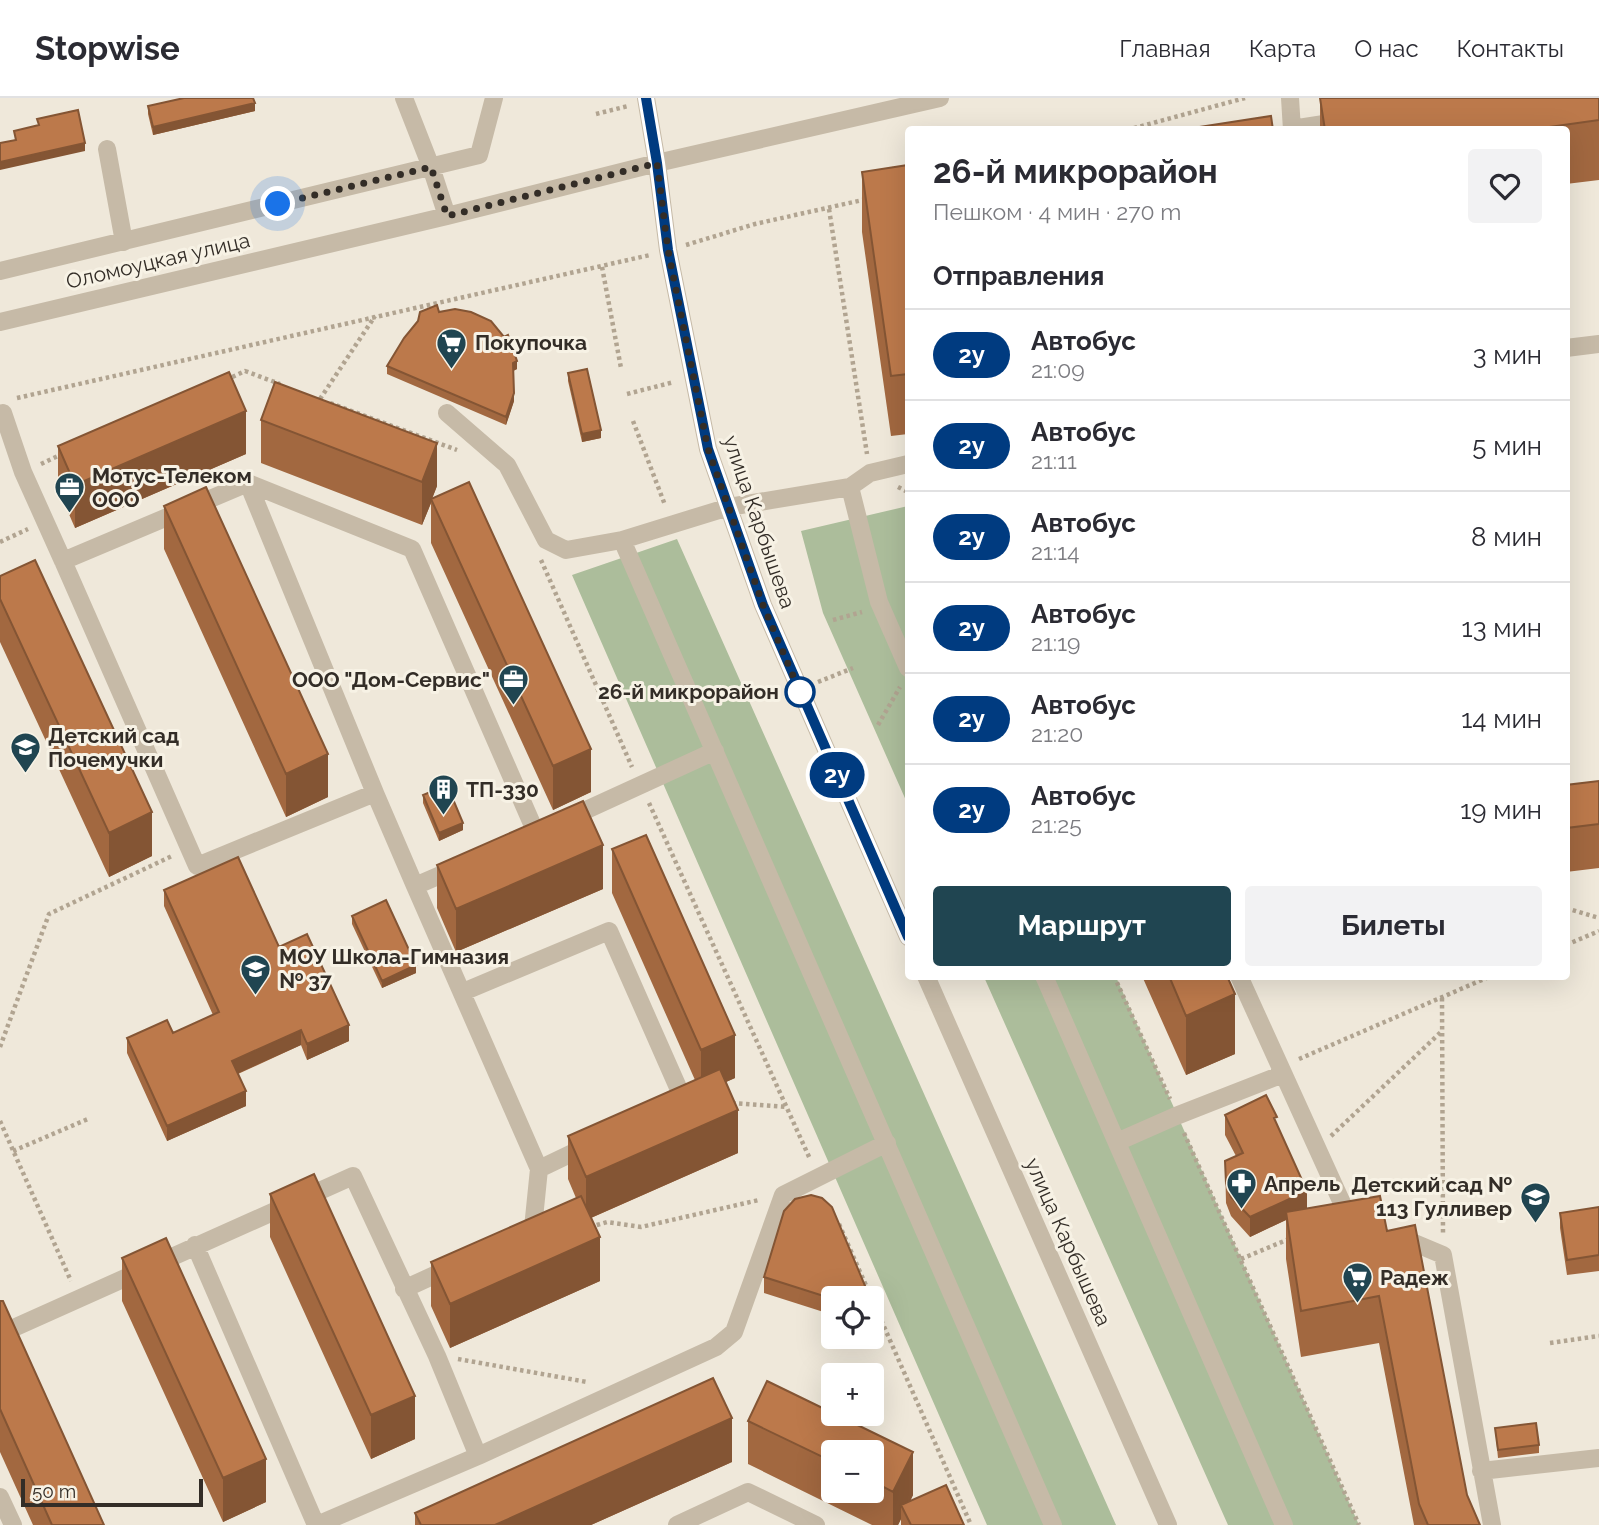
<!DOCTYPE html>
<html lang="ru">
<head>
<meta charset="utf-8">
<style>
	:root { --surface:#fff; --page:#f2f2f3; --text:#2b2b33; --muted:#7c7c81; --line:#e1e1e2; --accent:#204551 }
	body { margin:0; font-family:Raleway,sans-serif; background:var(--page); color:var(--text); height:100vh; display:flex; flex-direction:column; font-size:26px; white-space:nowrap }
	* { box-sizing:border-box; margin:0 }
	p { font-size:23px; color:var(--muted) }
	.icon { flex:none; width:38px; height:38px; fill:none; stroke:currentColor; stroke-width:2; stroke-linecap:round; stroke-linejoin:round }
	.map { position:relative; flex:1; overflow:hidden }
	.side { position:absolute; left:905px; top:28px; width:665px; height:854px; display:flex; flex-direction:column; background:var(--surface); border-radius:7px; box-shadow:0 7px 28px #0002 }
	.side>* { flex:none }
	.badge { padding:0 14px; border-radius:23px; font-size:24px; line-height:46px }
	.tools { position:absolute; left:821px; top:1188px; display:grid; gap:14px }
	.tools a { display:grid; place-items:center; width:63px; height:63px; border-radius:7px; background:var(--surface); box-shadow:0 7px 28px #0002; font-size:35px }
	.scale { position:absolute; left:21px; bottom:18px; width:182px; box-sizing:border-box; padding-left:7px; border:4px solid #332d27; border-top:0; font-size:19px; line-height:24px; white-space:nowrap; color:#332d27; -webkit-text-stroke:5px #f7f2e5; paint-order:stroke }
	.you { position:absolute; width:35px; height:35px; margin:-18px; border:5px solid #fff; border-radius:50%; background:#1a73e8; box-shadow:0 0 0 10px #1a73e833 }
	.map>.badge { position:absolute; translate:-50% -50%; box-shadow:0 0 0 4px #fff }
	h2 { padding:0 28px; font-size:26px; line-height:63px }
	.round { display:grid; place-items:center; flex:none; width:74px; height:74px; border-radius:7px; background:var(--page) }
	.summary { display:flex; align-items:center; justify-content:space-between; height:119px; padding:0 28px }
	h1 { font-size:33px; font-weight:700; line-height:52px }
	.action { display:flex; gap:14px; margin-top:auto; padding:14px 28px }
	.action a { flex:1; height:80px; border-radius:7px; background:var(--accent); color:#fff; font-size:28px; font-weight:700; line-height:80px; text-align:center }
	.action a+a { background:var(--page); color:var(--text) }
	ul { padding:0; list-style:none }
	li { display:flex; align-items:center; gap:21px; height:91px; padding:0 28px; border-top:2px solid var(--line) }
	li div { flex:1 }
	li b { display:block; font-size:26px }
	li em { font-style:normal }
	li .badge { min-width:77px; font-weight:700; text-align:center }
	header { display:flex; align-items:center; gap:42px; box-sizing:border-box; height:98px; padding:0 35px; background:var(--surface); border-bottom:2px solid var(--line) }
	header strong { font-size:33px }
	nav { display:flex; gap:38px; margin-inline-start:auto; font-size:24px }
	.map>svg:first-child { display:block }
	.green { fill:#acbd9b }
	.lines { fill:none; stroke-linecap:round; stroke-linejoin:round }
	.path { stroke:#b1a491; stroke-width:4.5; stroke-dasharray:3.5 3.5; stroke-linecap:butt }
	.minor { stroke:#c6baa7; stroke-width:18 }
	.wall { fill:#a26840; fill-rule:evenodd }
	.shaded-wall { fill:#845534 }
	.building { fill:#bc794b; stroke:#845534; stroke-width:2 }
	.line-casing { stroke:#fff; stroke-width:16 }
	.line { stroke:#003b80; stroke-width:10 }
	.walk { stroke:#332d27; stroke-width:7; stroke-dasharray:0 12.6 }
	.stop-dot { fill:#fff; stroke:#003b80; stroke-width:3.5 }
	.labels { text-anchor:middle; stroke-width:6; stroke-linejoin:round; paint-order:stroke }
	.street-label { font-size:21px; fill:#332d27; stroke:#f7f2e5 }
	.poi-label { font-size:21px; font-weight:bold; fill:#332d27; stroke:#f7f2e5; text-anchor:start }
	.stop-label { font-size:21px; font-weight:bold; fill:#332d27; stroke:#f7f2e5; text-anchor:end }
</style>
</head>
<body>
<header>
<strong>Stopwise</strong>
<nav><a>Главная</a><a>Карта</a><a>О нас</a><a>Контакты</a></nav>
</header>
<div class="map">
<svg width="1599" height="1427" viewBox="0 0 1599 1427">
	<rect width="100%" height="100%" fill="#efe8da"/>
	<path class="green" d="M908 408V707L823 515 801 433Z
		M677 441 1116 1427H987L572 477Z
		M984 879H1116L1359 1427H1228Z"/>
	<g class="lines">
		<path class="path" d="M596 16 628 8
			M1127 32 1245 0
			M829 111 867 356
			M686 147 755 126 867 101
			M602 169 621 270
			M226 282 245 273 280 286
			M627 296 674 284
			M17 300 650 157
			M320 301 375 218
			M330 305 457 352
			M633 323 665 407
			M41 366 62 356
			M898 389 908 394
			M0 444 28 431
			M541 462 632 669
			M833 522 862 514
			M818 584 853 570
			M878 627 900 589
			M649 705 810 1061
			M1566 810 1599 820
			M1566 847 1599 833
			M1114 878 1170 1001
			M1442 900 1443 1137
			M0 949 49 816 172 758
			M1299 961 1491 878
			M732 1005 787 1009
			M0 1023 71 1183
			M1184 1035 1359 1427
			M1331 1038 1442 933
			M13 1053 88 1021
			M839 1126 971 1427
			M590 1129 607 1124 641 1129 759 1102
			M1241 1161 1289 1141
			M1550 1245 1599 1238
			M458 1261 587 1284"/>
		<path class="minor" d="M404 0 431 69 447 118
			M646 0 657 65 668 152 708 351 763 507 908 839
			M1290 0 1292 32
			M1292 31 1343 23
			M107 51 124 144
			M0 173 479 57 494 0
			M0 224 447 118 657 65 940 0
			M1566 250 1599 246
			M447 315 507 367 546 442 566 452 622 442
			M0 317 3 315 23 374 63 463 248 385 412 451 536 735 715 653
			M908 366 870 375 850 389 729 409 622 442 1053 1427
			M248 385 375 695
			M850 389 879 504 908 570
			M63 463 197 768 375 695 415 788 459 769
			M415 788 539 1071 533 1130 524 1134
			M926 878 1168 1427
			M1044 878 1284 1427
			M1239 878 1347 1116 1358 1121
			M463 894 609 833 684 1003 675 1007
			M1117 1044 1176 1018 1283 976
			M539 1071 589 1047
			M1400 1139 1443 1157 1492 1427
			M195 1147 316 1427
			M404 1191 452 1169
			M0 1236 353 1078 437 1258 478 1358
			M1481 1373 1599 1360
			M0 1399 13 1427
			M317 1427 478 1358 716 1249 734 1234 783 1097 887 1045
			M677 1427 748 1394 816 1427"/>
	</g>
	<path class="wall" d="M1320 0H1599V82L1566 86V32H1320Z
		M148 8 255 13 153 37 148 16Z
		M908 67V336L891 338 862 134V74Z
		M439 214 517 271 513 273 514 303 506 327 387 276V268Z
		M568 275 601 340 582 344 568 283Z
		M261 322 437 388 432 401 591 694 553 712 431 445V405L422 427 261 365Z
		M58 348 246 356 75 430 58 391Z
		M164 408 328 699 286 719 164 451Z
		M0 478 152 758 109 779 0 544Z
		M1599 683V770L1566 774V687Z
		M423 697 463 732 439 743 423 705Z
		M612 751 735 980 726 984 738 1055 591 1120 600 1183 450 1250 431 1208V1164L576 1100 568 1081V1038L695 982 612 795Z
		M437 767 603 791 456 854 437 810Z
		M164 792 279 849 349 943 307 962 301 947 238 976 246 1008 167 1043 127 955V940L173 935 213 917 164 808Z
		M352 818 416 875 382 890 352 826Z
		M1142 878H1227L1235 956 1186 977Z
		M1225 1017 1277 1027 1307 1111 1387 1133 1467 1397 1480 1427H1414L1379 1245 1301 1259 1286 1161V1122L1250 1139 1231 1118 1226 1105 1225 1063 1236 1058 1225 1037Z
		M270 1096 415 1341 371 1361 270 1139Z
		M1599 1109V1173L1567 1177 1560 1130V1115Z
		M122 1160 266 1404 223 1424 122 1203Z
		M764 1179 868 1200H833V1217L764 1195Z
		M0 1203 104 1427H33L0 1354Z
		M767 1283 913 1354V1397L910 1403 946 1387 964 1427H901V1421L898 1427H872L748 1366V1323ZM833 1354H872V1393H833Z
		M1495 1330 1539 1347V1355L1498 1360Z
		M732 1364 591 1427H415V1415Z"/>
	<path class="shaded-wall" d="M255 5V13L153 37V29Z
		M85 45V53L0 72V64Z
		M517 263V271L513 273V265Z
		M514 295V303L506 327V319Z
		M246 313V356L75 430V387Z
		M601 332V340L582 344V336Z
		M437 345V388L431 403V401V405L422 427V384Z
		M591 651V694L553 712V668Z
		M328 656V699L286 719V676Z
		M152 714V758L109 779V735Z
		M463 725V732L439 743V735Z
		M603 747V791L456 854V811Z
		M416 867V875L382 890V883Z
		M1235 896V956L1186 977V918Z
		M349 927V943L307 962V946Z
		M301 932V947L232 978V963Z
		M735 937V980L701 995V952Z
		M246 993V1008L167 1043V1028Z
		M738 1012V1055L586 1122V1079Z
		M1307 1093V1113L1286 1114V1122L1250 1139V1119Z
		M600 1139V1183L450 1250V1206Z
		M868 1195V1200H854Z
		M415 1298V1341L371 1361V1317Z
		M732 1320V1364L591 1427H495Z
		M913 1354V1397L905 1414 901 1407V1421L898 1427H893V1394Z
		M266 1361V1404L223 1424V1380Z"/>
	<path class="building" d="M184 0H253L255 5 153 29 148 8Z
		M1320 0H1599V22L1528 32H1325Z
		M78 12 85 45 0 64V45L16 42 14 33 39 27 37 21Z
		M1271 18 1273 32H1180Z
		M908 67V276L891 278 862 74Z
		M437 207 439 214 455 211 471 214 491 223 504 239 508 237 517 263 513 265 514 295 506 319 387 268 404 240 418 223 420 214Z
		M587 271 601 332 582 336 568 275Z
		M229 274 246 313 75 387 58 348Z
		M275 284 437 345 422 384 261 322Z
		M469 384 591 651 553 668 431 401Z
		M206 389 328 656 286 676 164 408Z
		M35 462 152 714 109 735 0 501V478Z
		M1599 683V726L1566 730V687Z
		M447 687 463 725 439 735 423 697Z
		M583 703 603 747 456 811 437 767Z
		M646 737 735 937 701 952 612 751Z
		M238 759 279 849 307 836 349 927 307 946 301 932 232 963 246 993 167 1028 127 940 167 922 173 935 219 914 164 792Z
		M386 802 416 867 382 883 352 818Z
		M1169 878H1227L1235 896 1186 918Z
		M720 971 738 1012 586 1079 568 1038Z
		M1266 997 1277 1019 1274 1020 1307 1093 1250 1119 1231 1099 1226 1085 1225 1063 1243 1055 1225 1017Z
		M314 1076 415 1298 371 1317 270 1096Z
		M811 1097 822 1100 832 1109 868 1195 854 1200 833 1201 764 1179 784 1113 795 1101Z
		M581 1098 600 1139 450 1206 431 1164Z
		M1380 1098 1387 1133 1415 1127 1467 1397 1480 1427H1428L1419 1406 1379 1198 1301 1213 1286 1114Z
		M1599 1109V1157L1567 1162 1560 1115Z
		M166 1140 266 1361 223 1380 122 1160Z
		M0 1203H3L104 1427H52L0 1311Z
		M713 1280 732 1320 495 1427H421L415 1415Z
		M767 1283 913 1354 893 1394 872 1383V1354H833V1364L748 1323Z
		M1536 1325 1539 1347 1498 1352 1495 1330Z
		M946 1387 964 1427H911L901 1407Z"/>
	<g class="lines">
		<defs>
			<path id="line" d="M646 0 657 65 668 152 708 351 763 507 908 839"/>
		</defs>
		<use href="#line" class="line-casing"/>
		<use href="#line" class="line"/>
		<path class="walk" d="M278 106 431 69 447 118 657 65 668 152 708 351 763 507 800 594"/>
	</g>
	<defs>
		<symbol id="supermarket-pin" viewBox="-11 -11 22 30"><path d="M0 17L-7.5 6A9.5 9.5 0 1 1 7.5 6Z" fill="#204551" stroke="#f7f2e5"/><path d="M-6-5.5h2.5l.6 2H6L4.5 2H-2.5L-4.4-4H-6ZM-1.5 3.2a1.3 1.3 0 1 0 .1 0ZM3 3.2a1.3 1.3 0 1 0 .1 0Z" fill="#fff"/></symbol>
		<symbol id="office-pin" viewBox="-11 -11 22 30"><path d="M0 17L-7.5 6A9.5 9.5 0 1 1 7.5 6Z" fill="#204551" stroke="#f7f2e5"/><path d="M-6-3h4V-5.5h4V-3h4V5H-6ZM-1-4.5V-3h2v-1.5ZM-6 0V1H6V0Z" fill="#fff"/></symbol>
		<symbol id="school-pin" viewBox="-11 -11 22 30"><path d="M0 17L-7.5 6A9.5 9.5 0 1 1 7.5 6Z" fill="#204551" stroke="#f7f2e5"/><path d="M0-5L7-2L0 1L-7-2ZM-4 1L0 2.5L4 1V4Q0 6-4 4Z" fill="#fff"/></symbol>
		<symbol id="building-pin" viewBox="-11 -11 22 30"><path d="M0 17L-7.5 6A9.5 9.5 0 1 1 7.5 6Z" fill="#204551" stroke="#f7f2e5"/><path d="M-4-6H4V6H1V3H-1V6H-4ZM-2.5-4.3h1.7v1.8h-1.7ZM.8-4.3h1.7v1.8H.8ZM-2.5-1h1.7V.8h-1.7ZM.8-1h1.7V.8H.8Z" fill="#fff"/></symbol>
		<symbol id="pharmacy-pin" viewBox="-11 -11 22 30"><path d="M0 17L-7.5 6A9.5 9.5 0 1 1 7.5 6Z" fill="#204551" stroke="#f7f2e5"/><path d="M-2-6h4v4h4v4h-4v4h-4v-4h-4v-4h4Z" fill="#fff"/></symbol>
	</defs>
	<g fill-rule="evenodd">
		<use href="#supermarket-pin" x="434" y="228" width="35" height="47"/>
		<use href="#office-pin" x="52" y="372" width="35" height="47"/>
		<use href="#office-pin" x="496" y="564" width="35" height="47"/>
		<use href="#school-pin" x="8" y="632" width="35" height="47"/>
		<use href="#building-pin" x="426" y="674" width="35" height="47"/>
		<use href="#school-pin" x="238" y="854" width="35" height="47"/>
		<use href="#pharmacy-pin" x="1224" y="1068" width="35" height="47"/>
		<use href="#school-pin" x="1518" y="1082" width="35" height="47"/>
		<use href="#supermarket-pin" x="1340" y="1162" width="35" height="47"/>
	</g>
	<circle class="stop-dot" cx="800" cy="594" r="14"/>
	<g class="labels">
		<g class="street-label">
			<text transform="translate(158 163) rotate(-13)" y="7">Оломоуцкая улица</text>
			<text transform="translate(759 424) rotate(71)" y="7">улица Карбышева</text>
			<text transform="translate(1068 1144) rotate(66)" y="7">улица Карбышева</text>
		</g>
		<g class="poi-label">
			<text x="475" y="252">Покупочка</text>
			<text x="92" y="385">Мотус-Телеком<tspan x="92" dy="24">ООО</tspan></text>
			<text x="490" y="589" text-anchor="end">ООО "Дом-Сервис"</text>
			<text x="48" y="645">Детский сад<tspan x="48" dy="24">Почемучки</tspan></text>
			<text x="466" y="699">ТП-330</text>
			<text x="279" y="866">МОУ Школа-Гимназия<tspan x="279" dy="24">№ 37</tspan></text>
			<text x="1264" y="1093">Апрель</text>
			<text x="1512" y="1094" text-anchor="end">Детский сад №<tspan x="1512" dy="24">113 Гулливер</tspan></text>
			<text x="1380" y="1187">Радеж</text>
		</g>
		<g class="stop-label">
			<text x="779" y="601">26-й микрорайон</text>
		</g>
	</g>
</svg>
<div class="tools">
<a><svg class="icon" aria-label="locate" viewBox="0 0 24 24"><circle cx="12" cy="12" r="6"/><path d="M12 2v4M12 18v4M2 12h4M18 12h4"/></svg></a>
<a>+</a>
<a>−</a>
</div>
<div class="scale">50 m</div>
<div class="you" style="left:278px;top:106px"></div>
<b class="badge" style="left:837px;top:677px;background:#003b80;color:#fff">2у</b>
<section class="side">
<div class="summary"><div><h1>26-й микрорайон</h1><p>Пешком · 4 мин · 270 m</p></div><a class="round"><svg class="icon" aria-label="heart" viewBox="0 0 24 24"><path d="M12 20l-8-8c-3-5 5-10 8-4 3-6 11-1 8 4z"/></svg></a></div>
<h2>Отправления</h2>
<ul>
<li><span class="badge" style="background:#003b80;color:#fff">2у</span><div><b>Автобус</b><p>21:09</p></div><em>3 мин</em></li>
<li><span class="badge" style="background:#003b80;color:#fff">2у</span><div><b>Автобус</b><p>21:11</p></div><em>5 мин</em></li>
<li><span class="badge" style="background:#003b80;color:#fff">2у</span><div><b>Автобус</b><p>21:14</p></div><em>8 мин</em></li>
<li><span class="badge" style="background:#003b80;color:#fff">2у</span><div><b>Автобус</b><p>21:19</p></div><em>13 мин</em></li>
<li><span class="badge" style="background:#003b80;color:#fff">2у</span><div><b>Автобус</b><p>21:20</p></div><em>14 мин</em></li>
<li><span class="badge" style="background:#003b80;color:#fff">2у</span><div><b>Автобус</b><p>21:25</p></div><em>19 мин</em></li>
</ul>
<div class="action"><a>Маршрут</a><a>Билеты</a></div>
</section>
</div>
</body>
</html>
